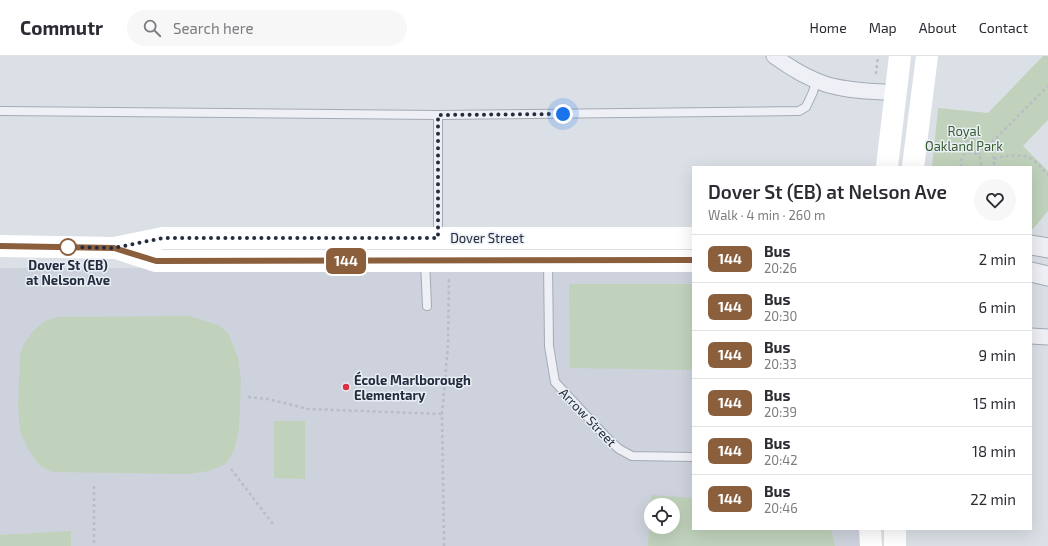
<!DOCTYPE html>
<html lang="en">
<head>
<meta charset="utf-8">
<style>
	:root { --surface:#fff; --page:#f7f7f7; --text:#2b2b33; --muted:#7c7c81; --line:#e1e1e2 }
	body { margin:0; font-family:"Exo 2",sans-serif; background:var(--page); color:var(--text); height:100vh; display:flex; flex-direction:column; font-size:15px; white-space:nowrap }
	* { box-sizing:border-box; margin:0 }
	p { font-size:13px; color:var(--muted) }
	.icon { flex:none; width:22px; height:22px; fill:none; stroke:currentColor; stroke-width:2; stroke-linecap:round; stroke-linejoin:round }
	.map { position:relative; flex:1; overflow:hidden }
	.drawer { position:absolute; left:692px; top:110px; width:340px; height:364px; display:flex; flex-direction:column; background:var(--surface); border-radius:0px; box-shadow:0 4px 16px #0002 }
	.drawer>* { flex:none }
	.badge { padding:0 8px; border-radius:6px; font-size:14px; line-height:26px }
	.fabs { position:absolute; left:644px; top:442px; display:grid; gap:8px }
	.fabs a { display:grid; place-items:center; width:36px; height:36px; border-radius:50%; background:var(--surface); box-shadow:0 4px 16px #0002; font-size:20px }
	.you { position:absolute; width:20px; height:20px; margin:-10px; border:3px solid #fff; border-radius:50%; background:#1a73e8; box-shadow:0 0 0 6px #1a73e833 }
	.map>.badge { position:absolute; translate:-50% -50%; box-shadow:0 0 0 2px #fff }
	.round { display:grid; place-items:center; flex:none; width:42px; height:42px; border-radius:21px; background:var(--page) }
	.overview { display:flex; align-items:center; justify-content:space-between; height:68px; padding:0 16px }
	h1 { font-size:19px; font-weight:600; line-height:30px }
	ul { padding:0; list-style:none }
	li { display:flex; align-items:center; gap:12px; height:48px; padding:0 16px; border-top:1px solid var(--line) }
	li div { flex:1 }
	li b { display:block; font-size:15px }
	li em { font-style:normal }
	li .badge { min-width:44px; font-weight:700; text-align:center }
	header { display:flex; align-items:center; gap:24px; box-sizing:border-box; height:56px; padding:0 20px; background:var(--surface); border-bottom:1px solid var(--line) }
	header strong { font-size:19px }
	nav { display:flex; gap:22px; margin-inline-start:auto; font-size:14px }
	.search { width:280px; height:36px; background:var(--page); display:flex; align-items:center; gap:10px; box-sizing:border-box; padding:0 14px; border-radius:22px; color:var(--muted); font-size:15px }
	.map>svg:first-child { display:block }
	.built { fill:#cdd2dd; fill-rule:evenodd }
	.green { fill:#c0d2bb; fill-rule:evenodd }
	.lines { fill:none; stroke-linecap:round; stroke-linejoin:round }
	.service-casing { stroke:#a4aab5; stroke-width:10 }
	.minor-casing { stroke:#a4aab5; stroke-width:17 }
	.tertiary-casing { stroke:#a4aab5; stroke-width:21 }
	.path { stroke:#b9bdc6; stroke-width:2.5; stroke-dasharray:3 3; stroke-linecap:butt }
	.service { stroke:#eef0f5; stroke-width:8 }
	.minor { stroke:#eef0f5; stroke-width:15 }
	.tertiary { stroke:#eef0f5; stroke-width:19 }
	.secondary { stroke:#fff; stroke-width:22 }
	.line-casing { stroke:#fff; stroke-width:9 }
	.line { stroke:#8b5e3c; stroke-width:6 }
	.walk { stroke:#242d3f; stroke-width:4; stroke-dasharray:0 7.2 }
	.stop-dot { fill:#fff; stroke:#8b5e3c; stroke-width:2 }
	.poi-dot { fill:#dc3045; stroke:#eaeff5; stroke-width:1.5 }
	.labels { text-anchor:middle; stroke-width:3; stroke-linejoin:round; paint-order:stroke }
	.park-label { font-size:13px; fill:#375c2f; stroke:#eaeff5 }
	.street-label { font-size:13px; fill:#242d3f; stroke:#eaeff5 }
	.stop-label { font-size:13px; font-weight:bold; fill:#242d3f; stroke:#eaeff5 }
	.poi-label { font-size:13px; font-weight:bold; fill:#242d3f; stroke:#eaeff5; text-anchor:start }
</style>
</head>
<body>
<header>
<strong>Commutr</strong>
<div class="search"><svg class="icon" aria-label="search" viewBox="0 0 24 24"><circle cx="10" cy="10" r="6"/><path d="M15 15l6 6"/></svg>Search here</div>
<nav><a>Home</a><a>Map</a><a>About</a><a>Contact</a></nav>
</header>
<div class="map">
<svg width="1048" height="490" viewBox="0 0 1048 490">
	<rect width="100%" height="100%" fill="#dbe0e7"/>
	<path class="built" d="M0 212H693V473H862L863 490H0ZM651 449H673V471H651Z"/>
	<path class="green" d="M1043 0H1048V64L1023 90 1048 115V155L1033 173H1031V111H932L938 52 988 57Z
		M569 228H693V314L570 312Z
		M189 260 218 269 228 277 238 302 241 325 239 374 234 395 226 408 209 415 188 418 52 416 39 409 28 393 20 375 18 350 20 299 24 288 33 275 45 265 57 261Z
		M274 365H305V423L274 422Z
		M651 439 693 442V473H831L835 490H648ZM651 449H673V471H651Z
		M71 475V490H0V479Z"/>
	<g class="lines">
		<defs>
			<path id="service" d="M0 55 438 59 799 55 806 51 813 36 816 25
				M438 59V180
				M425 205 427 250
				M548 206 549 290 555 326 606 381 619 393 632 400 693 401"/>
			<path id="minor" d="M774 0C789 11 807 22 825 28 846 35 873 35 895 37
				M1031 280 1048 281"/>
			<path id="tertiary" d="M1031 189 1048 192
				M1031 216 1048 220"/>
		</defs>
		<use href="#service" class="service-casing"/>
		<use href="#minor" class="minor-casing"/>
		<use href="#tertiary" class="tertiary-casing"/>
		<path class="path" d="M876 18 878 0
			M942 88H958L971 83H975L987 90 992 96 994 103V111
			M978 98 996 82 1048 30
			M994 103C1005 99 1022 97 1032 103 1038 107 1043 114 1048 119
			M961 111C961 108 961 104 962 101 966 94 975 96 980 101L981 111
			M248 341 268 343 308 353 442 358
			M231 413 273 468
			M94 430V490
			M444 490 442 358 448 289 449 223"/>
		<use href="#service" class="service"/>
		<use href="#minor" class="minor"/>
		<use href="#tertiary" class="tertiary"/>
		<path class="secondary" d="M887 111 900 0
			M913 111 927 0
			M0 190 114 192 163 182H693
			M116 192 156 205H693
			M870 473 871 490
			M895 490V473"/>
	</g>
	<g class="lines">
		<defs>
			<path id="line" d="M0 190 114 192 156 205 693 204"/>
		</defs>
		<use href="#line" class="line-casing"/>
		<use href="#line" class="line"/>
		<path class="walk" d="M68 191 114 192 163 182H438V59L563 58"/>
	</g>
	<circle class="stop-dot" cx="68" cy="191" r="8"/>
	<circle class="poi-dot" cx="346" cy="331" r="4"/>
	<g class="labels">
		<g class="park-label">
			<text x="964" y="80">Royal<tspan x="964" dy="15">Oakland Park</tspan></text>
		</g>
		<g class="street-label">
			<text x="487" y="187">Dover Street</text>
			<text transform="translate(588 361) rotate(46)" y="5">Arrow Street</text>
		</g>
		<g class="stop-label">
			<text x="68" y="214">Dover St (EB)<tspan x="68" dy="15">at Nelson Ave</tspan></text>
		</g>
		<g class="poi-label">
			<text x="354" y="329">École Marlborough<tspan x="354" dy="15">Elementary</tspan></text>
		</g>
	</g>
</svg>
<div class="fabs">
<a><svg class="icon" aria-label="locate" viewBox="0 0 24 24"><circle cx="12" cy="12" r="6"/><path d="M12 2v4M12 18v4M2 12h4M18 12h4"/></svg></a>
</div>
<div class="you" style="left:563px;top:58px"></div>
<b class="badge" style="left:346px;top:205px;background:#8b5e3c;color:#fff">144</b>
<section class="drawer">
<div class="overview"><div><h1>Dover St (EB) at Nelson Ave</h1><p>Walk · 4 min · 260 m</p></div><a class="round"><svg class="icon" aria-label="heart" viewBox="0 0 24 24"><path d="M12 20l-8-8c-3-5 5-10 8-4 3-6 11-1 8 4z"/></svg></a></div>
<ul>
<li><span class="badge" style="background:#8b5e3c;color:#fff">144</span><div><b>Bus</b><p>20:26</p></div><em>2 min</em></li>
<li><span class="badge" style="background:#8b5e3c;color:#fff">144</span><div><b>Bus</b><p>20:30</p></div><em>6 min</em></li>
<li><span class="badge" style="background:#8b5e3c;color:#fff">144</span><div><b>Bus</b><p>20:33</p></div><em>9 min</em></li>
<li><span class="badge" style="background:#8b5e3c;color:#fff">144</span><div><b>Bus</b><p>20:39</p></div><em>15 min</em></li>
<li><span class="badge" style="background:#8b5e3c;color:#fff">144</span><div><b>Bus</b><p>20:42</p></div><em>18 min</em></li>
<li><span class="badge" style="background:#8b5e3c;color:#fff">144</span><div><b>Bus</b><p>20:46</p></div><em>22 min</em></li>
</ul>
</section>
</div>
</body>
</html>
